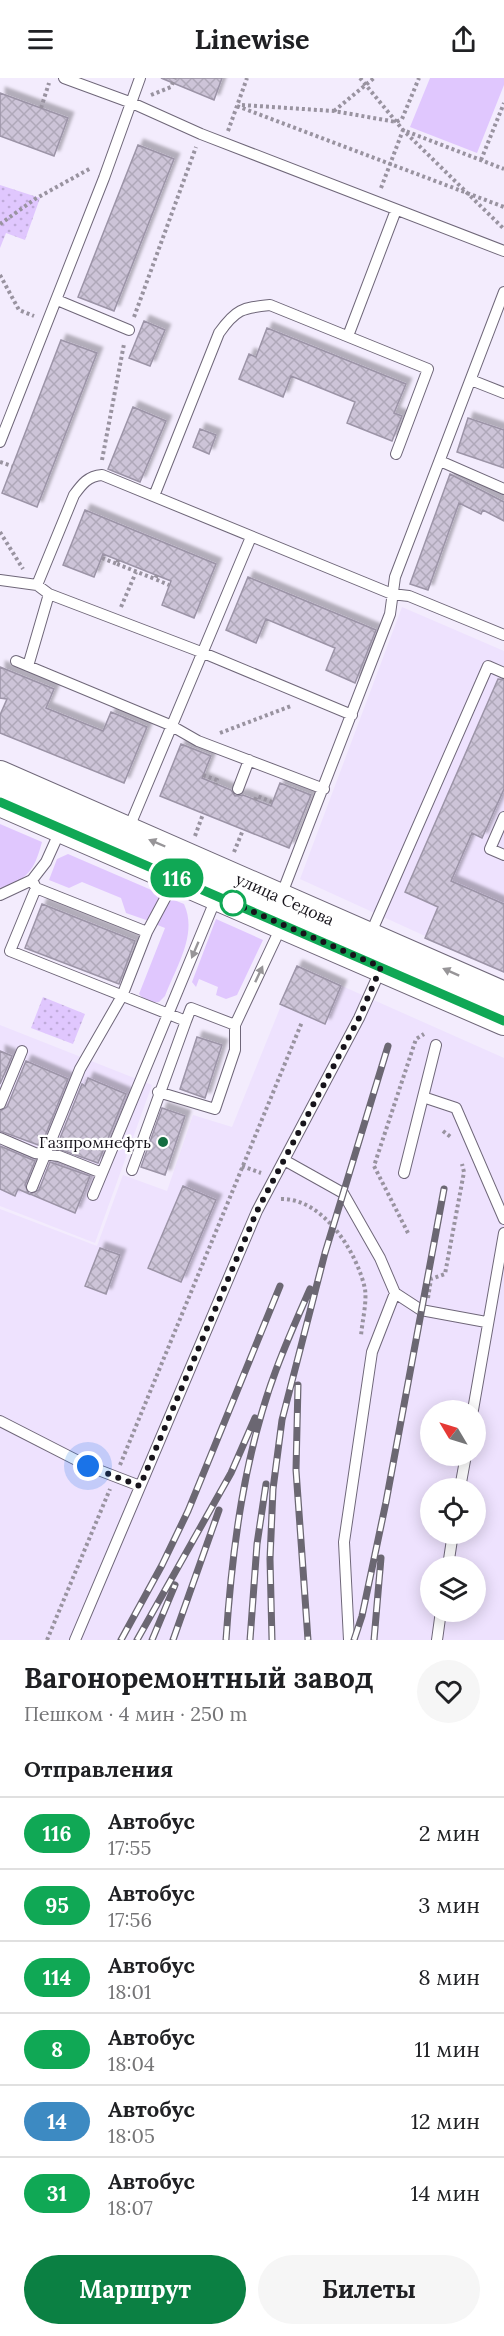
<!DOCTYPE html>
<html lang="ru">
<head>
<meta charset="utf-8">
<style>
	:root { --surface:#fff; --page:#f6f6f6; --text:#202124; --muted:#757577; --line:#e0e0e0; --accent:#0b8043 }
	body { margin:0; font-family:Lora,serif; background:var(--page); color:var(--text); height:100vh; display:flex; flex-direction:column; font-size:22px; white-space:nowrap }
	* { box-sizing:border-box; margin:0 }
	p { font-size:20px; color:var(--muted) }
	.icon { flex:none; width:33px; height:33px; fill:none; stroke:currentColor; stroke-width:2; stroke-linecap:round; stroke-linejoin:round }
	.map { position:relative; height:1562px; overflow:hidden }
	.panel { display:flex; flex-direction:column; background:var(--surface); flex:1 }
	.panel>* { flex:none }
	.badge { padding:0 12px; border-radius:20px; font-size:21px; line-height:39px }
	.needle { width:39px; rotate:308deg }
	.fabs { position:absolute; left:420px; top:1322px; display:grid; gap:12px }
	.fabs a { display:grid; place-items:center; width:66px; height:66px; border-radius:50%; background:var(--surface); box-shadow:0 3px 15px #0003; font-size:30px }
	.you { position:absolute; width:30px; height:30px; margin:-15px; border:4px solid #fff; border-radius:50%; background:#1a73e8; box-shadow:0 0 0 9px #1a73e833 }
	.map>.badge { position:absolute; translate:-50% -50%; box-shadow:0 0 0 3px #fff }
	h2 { padding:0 24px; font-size:22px; line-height:54px }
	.round { display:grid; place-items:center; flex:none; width:63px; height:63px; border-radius:32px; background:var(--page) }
	.overview { display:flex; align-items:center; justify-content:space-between; height:102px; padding:0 24px }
	h1 { font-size:28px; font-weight:800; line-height:45px }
	.action { display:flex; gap:12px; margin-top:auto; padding:12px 24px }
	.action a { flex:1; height:69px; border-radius:36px; background:var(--accent); color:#fff; font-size:24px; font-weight:800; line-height:69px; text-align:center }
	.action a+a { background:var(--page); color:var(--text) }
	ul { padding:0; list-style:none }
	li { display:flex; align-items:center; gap:18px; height:72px; padding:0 24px; border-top:2px solid var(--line) }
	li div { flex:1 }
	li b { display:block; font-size:22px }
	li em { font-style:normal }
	li .badge { min-width:66px; font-weight:700; text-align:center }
	header { display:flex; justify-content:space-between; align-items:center; height:78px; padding:0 24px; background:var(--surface); font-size:27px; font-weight:800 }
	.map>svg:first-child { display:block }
	.built { fill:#eee2fe; fill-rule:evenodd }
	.grass { fill:#e0c7fe }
	.park { fill:url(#park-dots) }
	.building { fill:url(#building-cross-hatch); stroke:#9c94a7; stroke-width:1.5; filter:url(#shadow) }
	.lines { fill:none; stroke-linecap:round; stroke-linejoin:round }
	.lane-casing { stroke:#6f6779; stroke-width:12 }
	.secondary-casing { stroke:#6f6779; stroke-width:30 }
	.path { stroke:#9993a0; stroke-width:4; stroke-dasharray:3 3; stroke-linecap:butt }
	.lane { stroke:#fff; stroke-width:10 }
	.secondary { stroke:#fff; stroke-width:28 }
	.rail-casing { stroke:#6b6772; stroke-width:7 }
	.rail { stroke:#fff; stroke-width:4.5; stroke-dasharray:14; stroke-linecap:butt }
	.oneway { fill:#979598 }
	.line-casing { stroke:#fff; stroke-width:14 }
	.line { stroke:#10a855; stroke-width:9 }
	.walk { stroke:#17141b; stroke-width:6; stroke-dasharray:0 10.8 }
	.stop-dot { fill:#fff; stroke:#10a855; stroke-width:3 }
	.poi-dot { fill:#146d40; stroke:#fff; stroke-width:2 }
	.labels { text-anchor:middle; stroke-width:4.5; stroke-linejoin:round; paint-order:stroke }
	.street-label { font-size:16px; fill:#17141b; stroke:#fff }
	.poi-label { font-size:16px; fill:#17141b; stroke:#fff; text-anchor:end }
</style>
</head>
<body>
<header><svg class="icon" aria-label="menu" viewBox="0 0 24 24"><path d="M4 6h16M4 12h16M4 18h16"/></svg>Linewise<svg class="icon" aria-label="share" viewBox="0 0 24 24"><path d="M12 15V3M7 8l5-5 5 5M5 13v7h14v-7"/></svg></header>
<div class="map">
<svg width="504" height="1562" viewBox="0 0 504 1562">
	<defs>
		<pattern id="park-dots" width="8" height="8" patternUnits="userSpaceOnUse" patternTransform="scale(1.5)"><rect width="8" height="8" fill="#e0c7fe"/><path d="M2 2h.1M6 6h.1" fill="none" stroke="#bfaad9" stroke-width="1.8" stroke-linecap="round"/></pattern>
		<pattern id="building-cross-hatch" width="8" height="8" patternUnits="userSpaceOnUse" patternTransform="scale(1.5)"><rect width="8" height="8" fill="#cdc4d8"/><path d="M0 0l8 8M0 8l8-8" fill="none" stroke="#afa8b9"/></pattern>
		<filter id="shadow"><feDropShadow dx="5.5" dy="-5.5" stdDeviation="1.5" flood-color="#0004"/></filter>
	</defs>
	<rect width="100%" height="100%" fill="#f3ecfd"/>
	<path class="built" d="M402 529 504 573V894L300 801Z
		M297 888 504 980V1562H0V1131L97 1168 123 1097 167 1113 193 1037 232 1049ZM430 1332H476V1377H430ZM430 1410H476V1455H430ZM430 1488H476V1533H430Z
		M0 947 152 1007 95 1165 0 1128Z"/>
	<path class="grass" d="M430 0H504V7L477 75 410 49Z
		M0 746 42 764C34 793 28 801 0 810Z
		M68 776 163 817 149 843 126 835 121 820 82 804 69 810 49 802 57 781Z
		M169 820 184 826C198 856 176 889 165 918L159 924C149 925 145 923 139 916L165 850 155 846Z
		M216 841 263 862 237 917 226 921 216 917 218 909 199 901 196 909 192 904Z"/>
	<path class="park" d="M0 107 40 120 25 162 6 155 0 170Z
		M43 919 85 936 73 966 31 950Z"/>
	<path class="building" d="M161 0H222L214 22Z
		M0 15 68 40 54 78 0 58Z
		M138 67 174 81 114 233 78 219Z
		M144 243 165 252 150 288 129 280Z
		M267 250 406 306 394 335 402 338 392 363 347 345 355 324 291 298 283 319 239 301 249 276 256 279Z
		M61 262 97 275 37 429 2 415Z
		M133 329 166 343 140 404 108 391Z
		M468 340 504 352V390L457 374Z
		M200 351 216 357 209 376 193 369Z
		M450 396 504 424V443L483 432 481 436 459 425 428 512 410 506Z
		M85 432 216 486 194 540 162 527 171 503 103 476 94 499 63 487Z
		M248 499 376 552 355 605 326 592 335 570 266 541 256 565 226 552Z
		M0 589 54 611 46 630 103 653 111 634 147 649 124 705 0 655V637L7 621 0 620Z
		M498 601 504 602V711L482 760 472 755 451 803 504 826V894L425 860 438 829 405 814Z
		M181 666 211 678 202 700 231 712 235 718 243 717 271 728 280 705 311 717 289 770 160 718Z
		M42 826 135 863 119 906 25 870Z
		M297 888 341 908 325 946 280 926Z
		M197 959 222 967 205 1020 180 1011Z
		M0 973 12 978 0 1006Z
		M26 983 68 1001 41 1068 0 1053V1033L7 1029Z
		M88 1000 126 1016 98 1085 56 1070 82 1006 85 1008Z
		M162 1030 185 1038 165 1097 141 1089Z
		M0 1068 35 1083 25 1107 29 1116 18 1111 15 1118 0 1111Z
		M50 1084 90 1098 75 1135 30 1116 39 1112Z
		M183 1108 216 1122 181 1204 148 1190Z
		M100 1170 120 1177 106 1216 85 1208Z"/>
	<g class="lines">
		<defs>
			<path id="lane" d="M64 0 132 25 201 56 504 173
				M57 222 129 252
				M348 258 396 132
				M471 302 504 315
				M0 364 104 100 140 0
				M440 383 504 411
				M154 418 219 255C236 231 242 230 270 227L428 291 396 376
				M0 502 37 507 49 516 201 574 352 637
				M37 507 74 417C82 406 88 398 102 397L392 516 409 518 504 557
				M16 583 170 647 198 663 324 711
				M28 588 49 516
				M238 711 249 682
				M504 739 490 771 504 777
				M128 752 251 459
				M32 802 36 810 147 854
				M36 810 10 873 186 943 132 1092
				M0 817 32 802 46 784 60 753
				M281 818 390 536 395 499 504 214
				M370 857 488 588 504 595
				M186 943 191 930 235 947
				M158 1014 215 1031 235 972V947L282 847
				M423 1019 456 1030 504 1141
				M0 1026 22 973
				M0 1060 35 1075 59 1078 102 1095
				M284 1082 343 1115 380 1180 395 1215 421 1232 486 1244
				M404 1095 436 967
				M32 1109 80 991 122 918 147 854 176 800
				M93 1117 217 818
				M473 1332 504 1155
				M0 1343 88 1388 140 1408
				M460 1410 466 1377
				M448 1488 453 1455
				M75 1562 257 1133 359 940 381 891
				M349 1562 344 1464 372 1274 395 1215
				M437 1562 441 1533"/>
			<path id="secondary" d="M0 697 504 918
				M0 724 504 943"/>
		</defs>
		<use href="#lane" class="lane-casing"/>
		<use href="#secondary" class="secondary-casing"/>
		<path class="path" d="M360 0 403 52 504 151
			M151 17 171 9 175 0
			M242 27 334 33 396 44 402 41 419 0
			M237 28 504 129
			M41 30 49 5
			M334 33 374 0
			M228 53 247 0
			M481 82 504 25
			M381 110 403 52 504 91
			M0 146 35 121 91 90
			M0 197 19 232 34 238
			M134 239 196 69
			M102 382 124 266
			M0 384 12 388
			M0 454 23 491
			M102 480 117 486 118 482
			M117 486 155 501
			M157 497 155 501 169 507
			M121 529 136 494
			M220 655 291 628
			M203 697 217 702 216 706
			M255 722 257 718 272 724
			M195 758 203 736
			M234 774 243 752
			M443 1053 452 1060
			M242 1088 261 1095
			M281 1121C323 1120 357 1174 365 1211 367 1225 362 1244 361 1258
			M408 1155 374 1088 416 961 424 956
			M428 1220 431 1201 445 1196 464 1094 462 1086
			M120 1387 302 944
			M47 1562 110 1411"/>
		<use href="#lane" class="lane"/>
		<use href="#secondary" class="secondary"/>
		<defs>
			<path id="rail" d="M298 1307 296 1392 308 1562
				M121 1562 162 1487 188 1433 280 1208
				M137 1562 231 1395 255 1340
				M152 1562 175 1507
				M173 1562 219 1432
				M226 1562C232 1472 244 1377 276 1292 286 1265 298 1238 310 1211
				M250 1562 257 1466 266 1406
				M272 1562 270 1481 273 1411 282 1342 325 1175 388 968
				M354 1562 362 1538 386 1424 444 1111
				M374 1562 381 1480"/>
		</defs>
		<use href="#rail" class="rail-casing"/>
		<use href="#rail" class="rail"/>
	</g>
	<defs><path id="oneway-solid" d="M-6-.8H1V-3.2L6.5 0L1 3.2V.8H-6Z" transform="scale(1.5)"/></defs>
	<g class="oneway">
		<use href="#oneway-solid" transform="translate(157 765) rotate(-157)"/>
		<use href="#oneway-solid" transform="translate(195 872) rotate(113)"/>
		<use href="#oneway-solid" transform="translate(451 894) rotate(-156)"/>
		<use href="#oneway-solid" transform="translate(259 896) rotate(-65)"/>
	</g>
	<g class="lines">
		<defs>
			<path id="line" d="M0 724 504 943"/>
		</defs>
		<use href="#line" class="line-casing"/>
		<use href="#line" class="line"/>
		<path class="walk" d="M88 1388 140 1408 257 1133 359 940 381 889 233 825"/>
	</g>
	<circle class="stop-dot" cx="233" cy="825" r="12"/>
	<circle class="poi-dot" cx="163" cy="1064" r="6"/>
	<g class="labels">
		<g class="street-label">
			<text transform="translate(285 821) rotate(24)" y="6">улица Седова</text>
		</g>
		<g class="poi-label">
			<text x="151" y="1070">Газпромнефть</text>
		</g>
	</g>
</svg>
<div class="fabs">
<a><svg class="needle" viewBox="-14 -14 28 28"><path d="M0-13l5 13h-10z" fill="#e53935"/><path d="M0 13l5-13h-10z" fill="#757577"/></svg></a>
<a><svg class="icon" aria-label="locate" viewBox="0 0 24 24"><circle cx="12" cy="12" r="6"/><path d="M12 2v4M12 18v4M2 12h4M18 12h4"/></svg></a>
<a><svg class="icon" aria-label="layers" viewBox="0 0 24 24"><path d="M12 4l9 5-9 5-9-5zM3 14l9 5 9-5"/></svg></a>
</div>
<div class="you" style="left:88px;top:1388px"></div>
<b class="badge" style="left:177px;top:800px;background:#10a855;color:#fff">116</b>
</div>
<section class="panel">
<div class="overview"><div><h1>Вагоноремонтный завод</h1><p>Пешком · 4 мин · 250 m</p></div><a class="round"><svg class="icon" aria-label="heart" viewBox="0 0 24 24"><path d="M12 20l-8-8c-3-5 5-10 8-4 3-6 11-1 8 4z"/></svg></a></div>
<h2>Отправления</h2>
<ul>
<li><span class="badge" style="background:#10a855;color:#fff">116</span><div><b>Автобус</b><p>17:55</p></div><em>2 мин</em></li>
<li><span class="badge" style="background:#10a855;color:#fff">95</span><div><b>Автобус</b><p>17:56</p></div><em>3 мин</em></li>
<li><span class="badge" style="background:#10a855;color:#fff">114</span><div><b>Автобус</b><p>18:01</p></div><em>8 мин</em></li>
<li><span class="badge" style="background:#10a855;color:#fff">8</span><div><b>Автобус</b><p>18:04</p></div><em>11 мин</em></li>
<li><span class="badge" style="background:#3d8ac2;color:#fff">14</span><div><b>Автобус</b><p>18:05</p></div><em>12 мин</em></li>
<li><span class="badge" style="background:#10a855;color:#fff">31</span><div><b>Автобус</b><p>18:07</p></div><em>14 мин</em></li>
</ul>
<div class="action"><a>Маршрут</a><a>Билеты</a></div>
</section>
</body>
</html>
